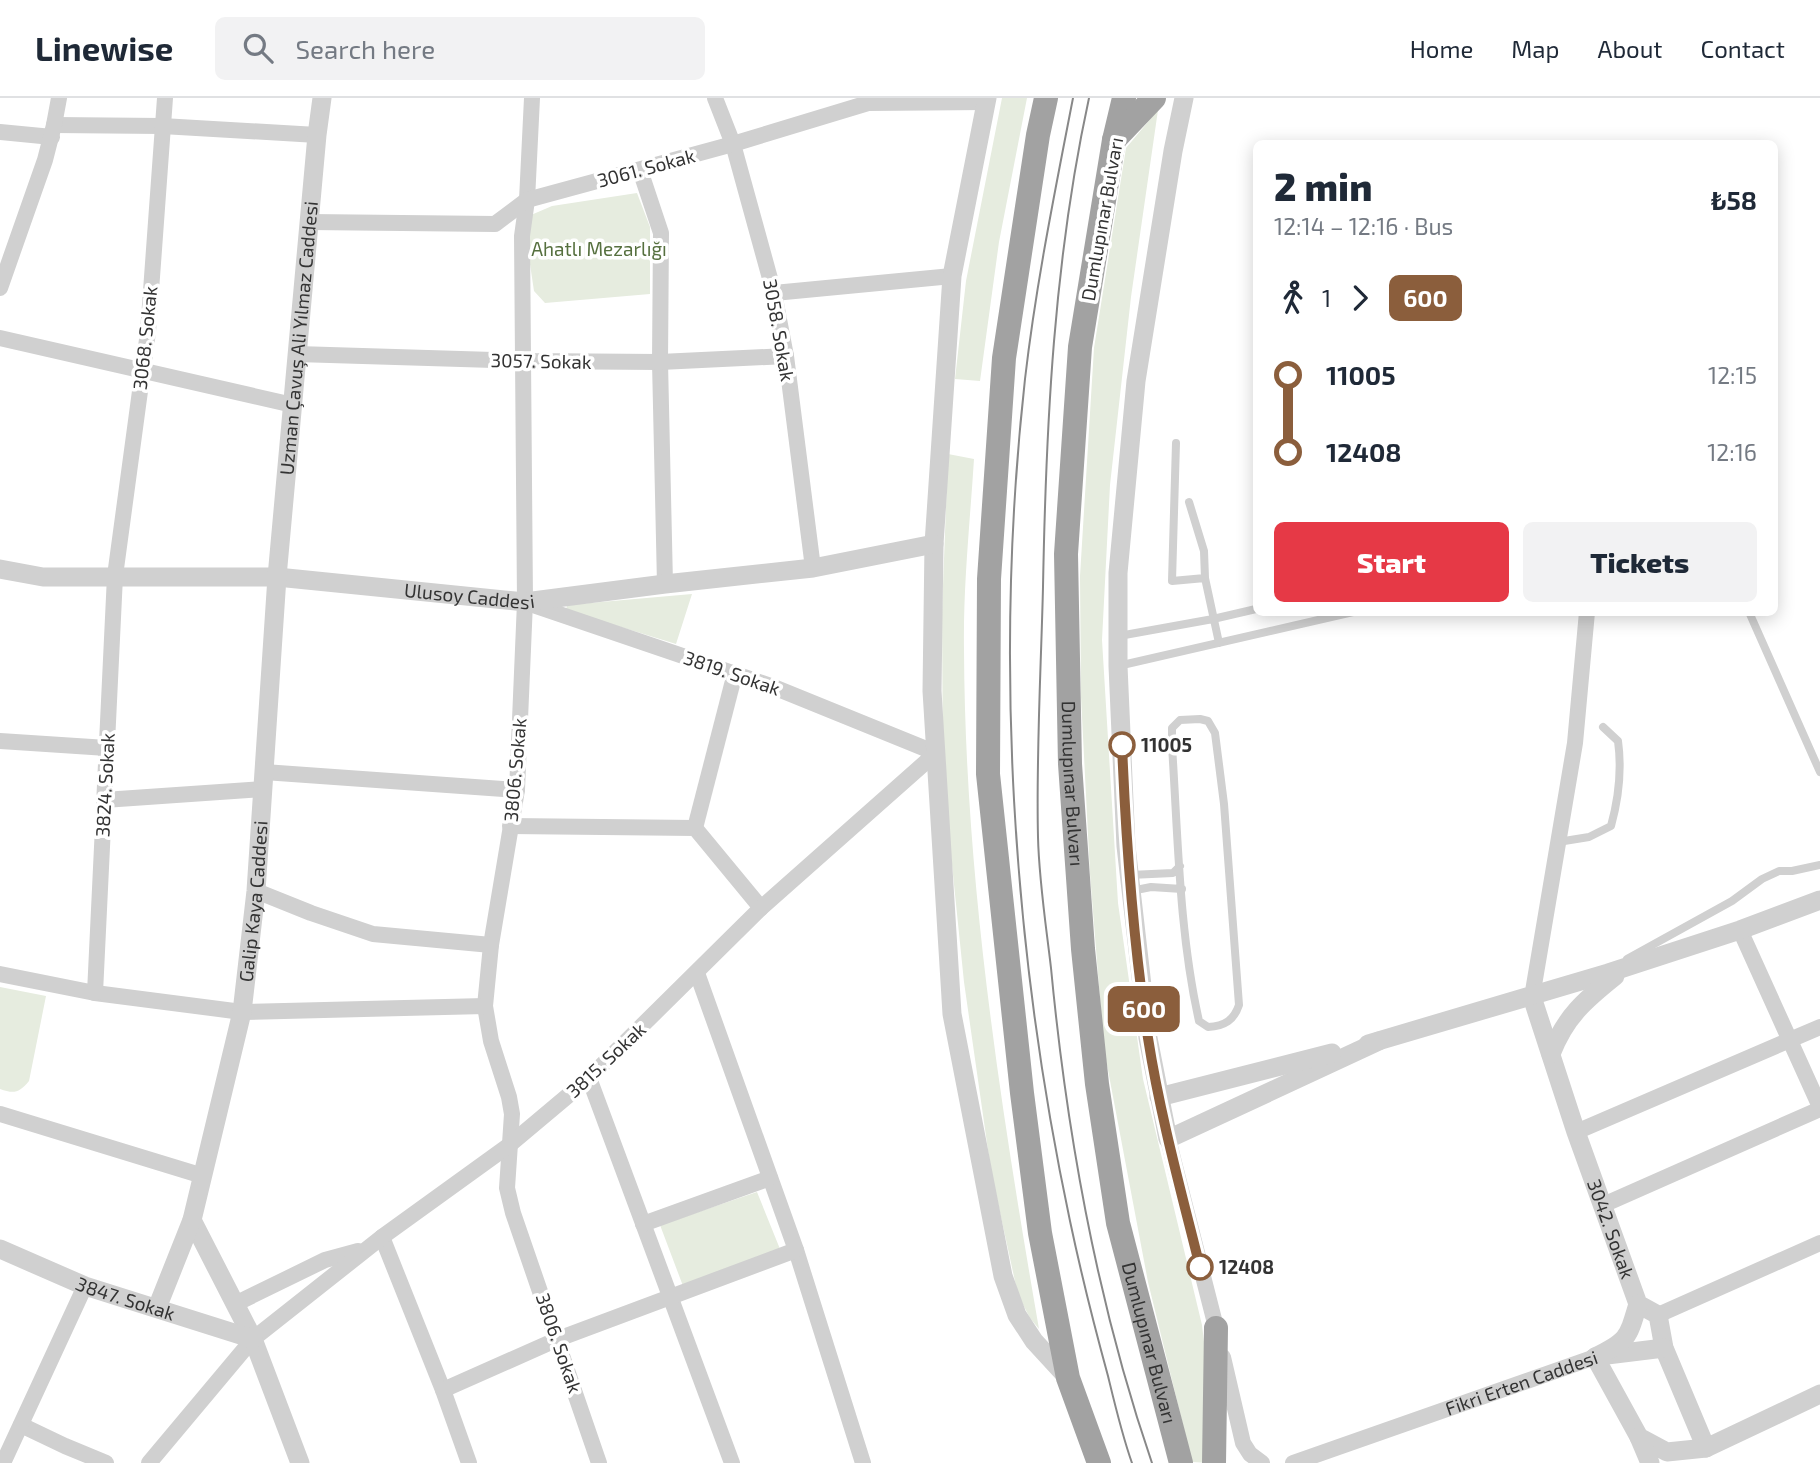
<!DOCTYPE html>
<html lang="en">
<head>
<meta charset="utf-8">
<style>
	:root { --surface:#fff; --page:#f2f2f3; --text:#1f2937; --muted:#747a83; --line:#e0e1e3; --accent:#e63946 }
	body { margin:0; font-family:"Exo 2",sans-serif; background:var(--page); color:var(--text); height:100vh; display:flex; flex-direction:column; font-size:26px; white-space:nowrap }
	* { box-sizing:border-box; margin:0 }
	p { font-size:23px; color:var(--muted) }
	.icon { flex:none; width:38px; height:38px; fill:none; stroke:currentColor; stroke-width:2; stroke-linecap:round; stroke-linejoin:round }
	.map { position:relative; flex:1; overflow:hidden }
	.details { position:absolute; left:1253px; top:42px; width:525px; height:476px; display:flex; flex-direction:column; background:var(--surface); border-radius:10px; box-shadow:0 4px 18px #0003 }
	.details>* { flex:none }
	.badge { padding:0 14px; border-radius:10px; font-size:24px; line-height:46px }
	.map>.badge { position:absolute; translate:-50% -50%; box-shadow:0 0 0 4px #fff }
	.legs { display:flex; align-items:center; gap:10px; height:77px; padding:0 21px; font-size:23px }
	.legs p { margin-inline-start:auto }
	.head { display:flex; align-items:center; justify-content:space-between; height:119px; padding:0 21px }
	h1 { font-size:38px; font-weight:800; line-height:52px }
	.button { display:flex; gap:14px; margin-top:auto; padding:14px 21px }
	.button a { flex:1; height:80px; border-radius:10px; background:var(--accent); color:#fff; font-size:28px; font-weight:800; line-height:80px; text-align:center }
	.button a+a { background:var(--page); color:var(--text) }
	ul { padding:0 21px; list-style:none }
	li { display:flex; align-items:center; gap:24px; height:77px; font-size:26px }
	li i { display:grid; place-items:center; width:10px; height:100%; margin:0 9px; background:currentColor }
	li i::after { content:''; width:18px; height:18px; margin:-9px; border:5px solid; border-radius:50%; background:var(--surface) }
	li p { margin-inline-start:auto }
	li:first-child i { background:linear-gradient(#0000 50%,currentColor 0) }
	li:last-child i { background:linear-gradient(currentColor 50%,#0000 0) }
	header { display:flex; align-items:center; gap:42px; box-sizing:border-box; height:98px; padding:0 35px; background:var(--surface); border-bottom:2px solid var(--line) }
	header strong { font-size:33px }
	nav { display:flex; gap:38px; margin-inline-start:auto; font-size:24px }
	.search { width:490px; height:63px; background:var(--page); display:flex; align-items:center; gap:18px; box-sizing:border-box; padding:0 24px; border-radius:10px; color:var(--muted); font-size:26px }
	.map>svg:first-child { display:block }
	.green { fill:#e6ecdf }
	.lines { fill:none; stroke-linecap:round; stroke-linejoin:round }
	.service { stroke:#d0d0d0; stroke-width:8 }
	.minor { stroke:#d0d0d0; stroke-width:16 }
	.tertiary { stroke:#d0d0d0; stroke-width:19 }
	.trunk { stroke:#a2a2a2; stroke-width:24 }
	.tram { stroke:#888; stroke-width:2 }
	.line-1-casing { stroke:#fff; stroke-width:16 }
	.line-1 { stroke:#8b5e3c; stroke-width:10 }
	.stop-1-dot { fill:#fff; stroke:#8b5e3c; stroke-width:3.5 }
	.labels { text-anchor:middle; stroke-width:7; stroke-linejoin:round; paint-order:stroke }
	.street-label { font-size:19px; fill:#333; stroke:#fff }
	.park-label { font-size:19px; fill:#56703f; stroke:#fff }
	.stop-label { font-size:19px; font-weight:bold; fill:#333; stroke:#fff; text-anchor:start }
</style>
</head>
<body>
<header>
<strong>Linewise</strong>
<div class="search"><svg class="icon" aria-label="search" viewBox="0 0 24 24"><circle cx="10" cy="10" r="6"/><path d="M15 15l6 6"/></svg>Search here</div>
<nav><a>Home</a><a>Map</a><a>About</a><a>Contact</a></nav>
</header>
<div class="map">
<svg width="1820" height="1365" viewBox="0 0 1820 1365">
	<rect width="100%" height="100%" fill="#fff"/>
	<path class="green" d="M1002 0H1027L999 144 980 283 955 281 966 183Z
		M1158 12 1131 199 1110 387 1102 542 1118 805 1143 981 1202 1227 1210 1295 1208 1365 1192 1364 1148 1184 1104 951 1090 776 1081 599 1080 478 1094 250 1126 50Z
		M637 95 650 129V196L545 205 534 193 527 146 531 117 552 108Z
		M948 356 974 361C970 424 963 488 964 552 965 780 1000 1006 1039 1231L1030 1220 1018 1197 991 1073 964 884 943 679 942 514Z
		M692 496 676 546 566 512 567 507Z
		M0 889 46 898 29 983C19 995 14 996 0 991Z
		M757 1094 780 1151 683 1188 660 1127Z"/>
	<g class="lines">
		<path class="service" d="M1176 345 1172 483 1205 480 1219 545
			M1189 404 1204 453 1205 480
			M1749 514 1820 674
			M1119 538 1213 521 1256 511
			M1118 568 1353 514
			M1200 621 1208 623 1215 635 1224 706 1239 907C1234 922 1225 928 1208 929L1199 923C1179 834 1178 738 1172 648V630L1180 622Z
			M1558 744 1589 739 1611 728C1619 699 1622 672 1618 643L1603 629
			M1130 777 1173 775 1180 768
			M1134 796 1136 792 1151 789 1182 791
			M1627 861 1732 803 1762 781 1779 773H1792L1820 767"/>
		<g class="minor">
			<path d="M532 0 527 102 522 138 525 504 517 692 491 847 485 908 491 943 509 999 512 1016 507 1090 513 1115 599 1365"/>
			<path d="M715 0 733 46 774 195 786 258 813 470"/>
			<path d="M54 27 162 28 317 37"/>
			<path d="M0 34 52 39"/>
			<path d="M640 72 661 135 660 264 665 486"/>
			<path d="M309 124 495 126 527 102 733 46 868 5 986 4"/>
			<path d="M0 190 45 62 54 27 59 0"/>
			<path d="M774 195 952 178"/>
			<path d="M0 240 293 307"/>
			<path d="M297 256 523 263 660 264 786 258"/>
			<path d="M0 643 107 650"/>
			<path d="M264 674 517 692"/>
			<path d="M104 702 263 691"/>
			<path d="M510 728 695 730 761 810"/>
			<path d="M695 730 735 575"/>
			<path d="M256 793 311 815 373 836 491 847"/>
			<path d="M1740 832 1820 1009"/>
			<path d="M697 875 796 1152 863 1365"/>
			<path d="M0 876 95 895 242 914 485 908"/>
			<path d="M95 895 115 478 148 234 165 0"/>
			<path d="M1532 899 1575 645 1587 514"/>
			<path d="M589 980 732 1365"/>
			<path d="M0 1016 203 1078"/>
			<path d="M1576 1034 1820 929"/>
			<path d="M1168 1041 1218 1237"/>
			<path d="M1603 1107 1820 1011"/>
			<path d="M643 1126 770 1080"/>
			<path d="M382 1139 443 1292 469 1365"/>
			<path d="M235 1206 325 1162 358 1153"/>
			<path d="M1658 1217 1820 1145"/>
			<path d="M1223 1259 1243 1345 1250 1356 1262 1365"/>
			<path d="M443 1292 558 1241 796 1152"/>
			<path d="M21 1327 65 1348 106 1365"/>
			<path d="M3 1365 85 1188"/>
			<path d="M149 1365 253 1241 382 1139 508 1048 589 980 761 810 936 655 771 588 527 505"/>
			<path id="s1" d="M1293 1365 1595 1259"/>
		</g>
		<g class="tertiary">
			<path d="M987 0 952 178 934 446 932 593 952 916 1003 1178 1017 1217 1034 1243 1068 1280"/>
			<path d="M1184 0 1173 53 1136 283 1118 475V568L1126 748 1148 940 1168 1041 1379 943"/>
			<path id="s2" d="M0 471 43 479H277L525 504 665 486 813 470 934 446"/>
			<path id="s3" d="M1532 899 1576 1034 1638 1206 1658 1217 1664 1250 1706 1350"/>
			<path d="M1368 946 1608 875 1740 832 1820 802"/>
			<path d="M1551 956C1565 919 1585 902 1615 878"/>
			<path d="M1159 999 1332 955"/>
			<path d="M192 1122 253 1241 300 1365"/>
			<path id="s4" d="M0 1151 85 1188 253 1241"/>
			<path id="s5" d="M157 1210 192 1122 242 914 256 793 277 479 317 37 322 0"/>
			<path d="M1607 1257 1664 1250"/>
			<path d="M1595 1259 1639 1339 1667 1354 1706 1350 1820 1296"/>
			<path d="M1595 1259C1628 1243 1628 1240 1638 1206"/>
			<path d="M1639 1339 1650 1365"/>
		</g>
		<g class="trunk">
			<path d="M1046 0 1038 37 1004 260 989 481 988 676 1022 995 1040 1135 1068 1280 1099 1365"/>
			<path id="s6" d="M1124 0 1114 42 1080 249 1066 456 1070 666 1083 851 1097 986 1118 1125 1181 1365"/>
			<path d="M1114 42 1154 0"/>
			<path d="M1214 1365 1216 1230"/>
		</g>
		<path class="tram" d="M1073 0C1055 93 1036 186 1025 281 994 559 1012 850 1070 1123 1081 1175 1094 1227 1108 1278 1115 1307 1122 1337 1132 1365
			M1089 0C1054 161 1046 325 1043 489 1041 572 1036 656 1038 739 1039 783 1046 827 1051 870 1067 1038 1097 1205 1152 1365"/>
	</g>
	<g class="lines">
		<defs>
			<path id="line-1" d="M1122 647C1126 745 1133 843 1148 940 1160 1017 1181 1093 1200 1169"/>
		</defs>
		<use href="#line-1" class="line-1-casing"/>
		<use href="#line-1" class="line-1"/>
	</g>
	<g class="stop-1-dot">
		<circle cx="1122" cy="647" r="12"/>
		<circle cx="1200" cy="1169" r="12"/>
	</g>
	<g class="labels">
		<g class="street-label">
			<text transform="translate(646 70) rotate(-15)" y="7">3061. Sokak</text>
			<text transform="translate(1102 121) rotate(-80)" y="7">Dumlupınar Bulvarı</text>
			<text transform="translate(779 232) rotate(80)" y="7">3058. Sokak</text>
			<text transform="translate(145 240) rotate(-84)" y="7">3068. Sokak</text>
			<text dy="7" stroke="none"><textPath href="#s5" startOffset="985">Uzman Çavuş Ali Yılmaz Caddesi</textPath></text>
			<text transform="translate(541 263) rotate(1)" y="7">3057. Sokak</text>
			<text dy="7" stroke="none"><textPath href="#s2" startOffset="471">Ulusoy Caddesi</textPath></text>
			<text transform="translate(732 575) rotate(19)" y="7">3819. Sokak</text>
			<text transform="translate(515 672) rotate(-85)" y="7">3806. Sokak</text>
			<text dy="7" stroke="none"><textPath href="#s6" startOffset="690">Dumlupınar Bulvarı</textPath></text>
			<text transform="translate(105 687) rotate(-87)" y="7">3824. Sokak</text>
			<text dy="7" stroke="none"><textPath href="#s5" startOffset="420">Galip Kaya Caddesi</textPath></text>
			<text transform="translate(606 962) rotate(-43)" y="7">3815. Sokak</text>
			<text dy="7" stroke="none"><textPath href="#s3" startOffset="245">3042. Sokak</textPath></text>
			<text dy="7" stroke="none"><textPath href="#s4" startOffset="135">3847. Sokak</textPath></text>
			<text transform="translate(559 1245) rotate(71)" y="7">3806. Sokak</text>
			<text dy="7" stroke="none"><textPath href="#s6" startOffset="1256">Dumlupınar Bulvarı</textPath></text>
			<text dy="7" stroke="none"><textPath href="#s1" startOffset="242">Fikri Erten Caddesi</textPath></text>
		</g>
		<g class="park-label">
			<text x="599" y="158">Ahatlı Mezarlığı</text>
		</g>
		<g class="stop-label">
			<text x="1141" y="654">11005</text>
			<text x="1219" y="1176">12408</text>
		</g>
	</g>
</svg>
<b class="badge" style="left:1144px;top:911px;background:#8b5e3c;color:#fff">600</b>
<section class="details">
<div class="head"><div><h1>2 min</h1><p>12:14 – 12:16 · Bus</p></div><b>₺58</b></div>
<div class="legs"><svg class="icon" aria-label="walk" viewBox="0 0 24 24"><circle cx="13" cy="4" r="2"/><path d="M13 8l-2 6 4 7M11 14l-3 7M7 12l3-4h3l4 4"/></svg>1<svg class="icon" aria-label="forward" viewBox="0 0 24 24"><path d="M9 5l7 7-7 7"/></svg><b class="badge" style="background:#8b5e3c;color:#fff">600</b></div>
<ul>
<li><i style="color:#8b5e3c"></i><b>11005</b><p>12:15</p></li>
<li><i style="color:#8b5e3c"></i><b>12408</b><p>12:16</p></li>
</ul>
<div class="button"><a>Start</a><a>Tickets</a></div>
</section>
</div>
</body>
</html>
